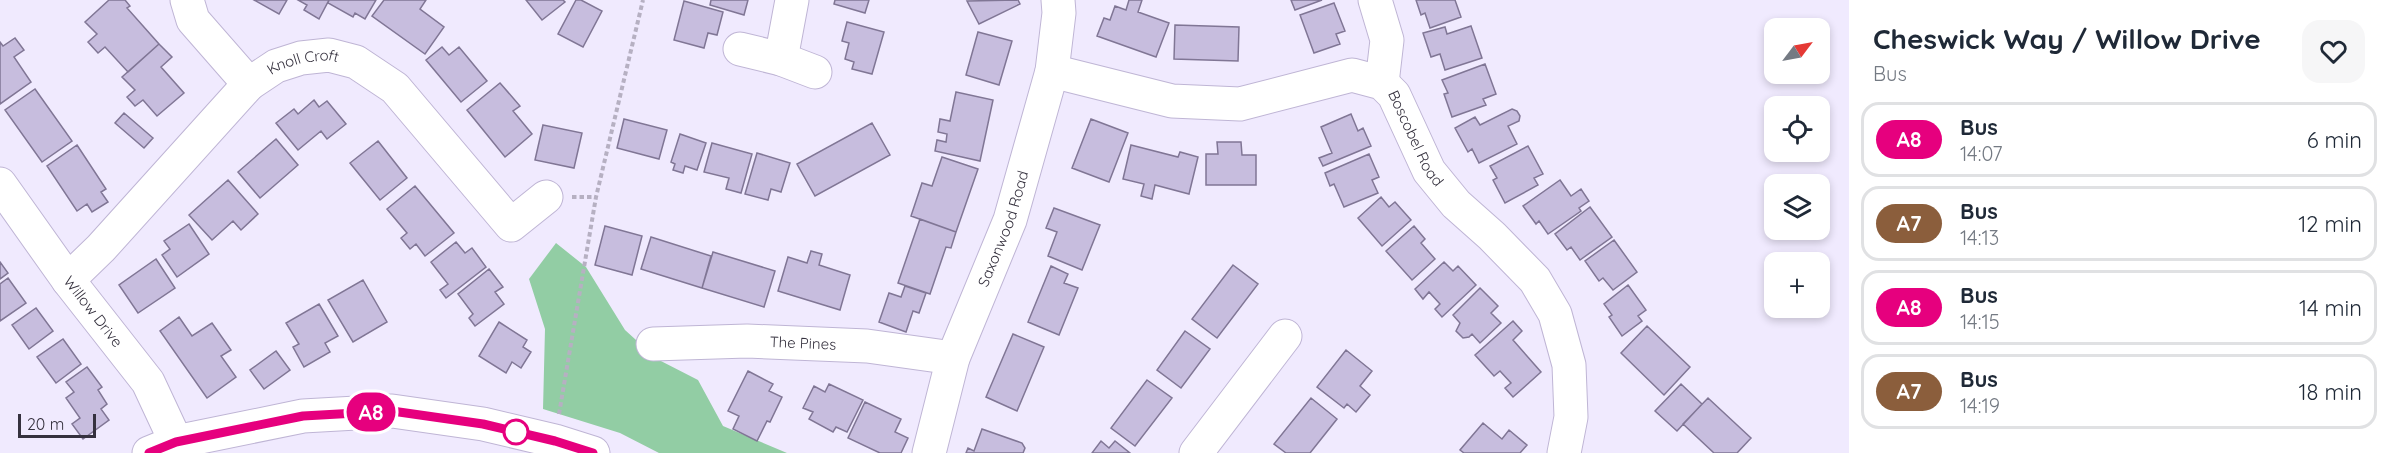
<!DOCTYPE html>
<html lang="en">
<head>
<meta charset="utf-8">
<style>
	:root { --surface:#fff; --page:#f6f6f7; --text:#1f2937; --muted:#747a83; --line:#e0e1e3 }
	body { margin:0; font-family:Quicksand,sans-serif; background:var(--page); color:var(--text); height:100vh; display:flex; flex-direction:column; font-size:22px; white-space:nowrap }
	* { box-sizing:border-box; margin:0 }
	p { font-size:20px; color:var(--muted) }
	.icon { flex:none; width:33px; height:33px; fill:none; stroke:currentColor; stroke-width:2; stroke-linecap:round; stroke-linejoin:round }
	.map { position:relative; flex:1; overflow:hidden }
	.details { display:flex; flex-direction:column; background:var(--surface); width:540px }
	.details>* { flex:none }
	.badge { padding:0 12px; border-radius:20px; font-size:21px; line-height:39px }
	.needle { width:39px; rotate:58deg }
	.fabs { position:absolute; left:1764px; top:18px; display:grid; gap:12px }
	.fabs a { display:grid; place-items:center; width:66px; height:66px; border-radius:12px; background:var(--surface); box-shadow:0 3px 9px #0003; font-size:30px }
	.scale { position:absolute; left:18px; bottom:15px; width:78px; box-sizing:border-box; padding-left:6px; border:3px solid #35313e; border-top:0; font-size:16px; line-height:21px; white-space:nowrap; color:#35313e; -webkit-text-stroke:4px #f0eafe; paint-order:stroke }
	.map>.badge { position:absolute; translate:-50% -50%; box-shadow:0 0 0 3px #fff }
	.round { display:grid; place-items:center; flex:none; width:63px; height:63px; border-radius:18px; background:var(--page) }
	.head { display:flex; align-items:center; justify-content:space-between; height:102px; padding:0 24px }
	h1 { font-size:28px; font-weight:700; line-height:45px }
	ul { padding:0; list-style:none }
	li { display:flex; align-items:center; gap:18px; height:75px; margin:0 12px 9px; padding:0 12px; border:3px solid var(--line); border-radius:18px }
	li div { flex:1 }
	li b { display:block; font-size:22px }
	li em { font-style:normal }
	li .badge { min-width:66px; font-weight:700; text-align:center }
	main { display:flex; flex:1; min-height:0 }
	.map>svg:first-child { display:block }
	.green { fill:#92cda4 }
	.building { fill:#c7bdde; stroke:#807695; stroke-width:1.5 }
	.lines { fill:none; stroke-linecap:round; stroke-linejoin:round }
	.minor-casing { stroke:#bfb5d5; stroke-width:35 }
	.path { stroke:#b6b0c2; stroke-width:4; stroke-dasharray:4.5 3; stroke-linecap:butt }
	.minor { stroke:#fff; stroke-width:33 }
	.line-casing { stroke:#fff; stroke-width:14 }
	.line { stroke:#e6007e; stroke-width:9 }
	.stop-dot { fill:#fff; stroke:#e6007e; stroke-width:3 }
	.labels { text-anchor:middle; stroke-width:4.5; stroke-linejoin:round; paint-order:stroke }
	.street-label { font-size:15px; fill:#35313e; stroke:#f0eafe }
</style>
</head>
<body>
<main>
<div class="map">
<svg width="1849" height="453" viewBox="0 0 1849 453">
	<rect width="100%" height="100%" fill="#f0eafe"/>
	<path class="green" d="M556 243 586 267 625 330 657 359 698 380 723 426 787 453H659L620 433 543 409 545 329 529 279Z"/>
	<path class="building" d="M109 0H125L130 6 127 8 159 44 128 72 105 47 98 53 88 42 97 34 85 22Z
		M254 0H287L279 14Z
		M298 0H329L319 19 304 10 307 5Z
		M329 0H376L365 19 355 13 353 17 328 3Z
		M384 0H426L420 9 444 27 425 54 372 16Z
		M526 0H563L565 2 542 20Z
		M576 0H581L602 11 583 47 558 34Z
		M711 0H748L744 15 710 5Z
		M835 0H869L865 13 834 4Z
		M1018 0 1020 4 979 24 967 1Z
		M1129 0H1142L1138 12 1169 23 1156 57 1097 36 1104 18 1110 20 1115 6 1126 10Z
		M1291 0H1322L1295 10Z
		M1416 0H1455L1461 17 1430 28 1425 13 1421 15Z
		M684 1 723 12 717 35 708 33 704 48 674 40Z
		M1334 3 1345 31 1336 34 1340 44 1314 53 1300 15Z
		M847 22 884 32 872 74 852 69 854 62 845 59 849 43 842 41Z
		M1175 25 1239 27 1238 61 1174 59Z
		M1471 26 1482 58 1445 70 1440 54 1431 57 1423 33 1445 27 1447 34Z
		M978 32 1012 41 999 85 966 75Z
		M15 38 24 50 14 57 31 82 0 104V42L3 46Z
		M159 44 172 57 161 67 184 93 157 116 143 100 135 106 127 97 135 90 122 77Z
		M442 47 449 55 459 47 487 81 461 102 426 60Z
		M1485 64 1496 94 1483 99 1486 105 1452 117 1444 94 1448 93 1442 80Z
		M500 83 520 106 513 111 532 134 505 157 467 110Z
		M35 89 72 141 42 162 5 110Z
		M956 92 993 100 980 161 935 151 937 140 946 142 947 134 938 132 940 119 950 121Z
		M314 100 319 107 327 101 346 124 327 139 321 131 298 150 276 123 294 109 298 114Z
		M1512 109 1517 111 1520 116 1519 121 1508 126 1517 144 1479 163 1472 149 1468 152 1455 128 1475 117 1480 125Z
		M124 113 153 138 144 148 115 123Z
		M1351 114 1358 131 1363 128 1371 146 1323 166 1319 158 1332 153 1321 127Z
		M624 119 667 130 659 159 617 148Z
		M1091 119 1128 133 1109 182 1072 168Z
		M872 123 890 155 815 196 797 164Z
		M543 125 582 133 574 168 535 160Z
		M680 134 706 143 697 170 685 166 683 173 673 170 675 164 671 162Z
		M276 139 298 165 260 198 238 172Z
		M378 141 407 178 380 200 350 163Z
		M1217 142H1241L1242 155H1256V185H1206V154H1218Z
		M712 143 752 154 741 193 726 189 729 178 704 172Z
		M77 145 106 189 101 192 108 202 92 212 87 204 77 211 47 166Z
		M1131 145 1178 157 1180 152 1198 157 1189 194 1155 185 1152 199 1141 196 1144 184 1123 179Z
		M1528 146 1543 174 1534 178 1538 185 1505 203 1493 180 1497 178 1490 166Z
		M757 153 790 163 781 192 771 189 768 200 745 194Z
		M1369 154 1379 177 1372 180 1378 193 1344 207 1334 184 1330 186 1325 173Z
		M942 157 978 169 956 232 911 216 922 183 932 186Z
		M228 180 258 214 241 230 233 221 212 240 189 215Z
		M1560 180 1571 196 1581 189 1589 201 1579 208 1581 211 1548 234 1539 221 1536 224 1523 206Z
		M415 186 454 233 425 256 416 244 410 249 401 238 407 233 387 209Z
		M1381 197 1389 207 1395 202 1411 220 1382 246 1358 218Z
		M1590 207 1612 237 1580 260 1571 247 1567 250 1555 234Z
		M1054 208 1100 225 1082 270 1048 256 1057 232 1046 228Z
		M920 219 956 232 951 248 946 247 930 294 898 283Z
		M189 224 209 254 177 277 162 255 170 249 164 241Z
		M605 226 642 236 632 275 595 265Z
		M1414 226 1425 239 1421 243 1435 259 1412 280 1386 251Z
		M651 237 711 256 702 288 641 269Z
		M1614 240 1637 272 1613 290 1603 278 1599 281 1585 261Z
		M456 242 465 253 472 248 486 267 446 298 440 290 448 284 431 262Z
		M811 251 822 254 819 265 850 275 840 310 778 291 788 257 807 263Z
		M713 252 775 271 764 307 702 288Z
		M156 259 175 288 138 313 119 285Z
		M0 262 8 273 0 279Z
		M1444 262 1453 271 1458 266 1476 285 1442 317 1435 309 1440 304 1429 292 1423 299 1415 289Z
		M1233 265 1258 284 1217 338 1192 319Z
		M1051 266 1068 274 1064 283 1078 288 1059 335 1028 322Z
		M489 269 503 287 495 292 504 304 475 326 469 318 473 314 458 294Z
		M8 278 26 303 0 321V284Z
		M363 280 387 322 353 342 328 300Z
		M1628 285 1646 310 1638 316 1642 321 1622 336 1609 317 1612 315 1604 304Z
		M905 286 926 293 919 313 913 311 906 332 879 322 889 293 901 297Z
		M1480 288 1498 306 1491 313 1501 323 1480 343 1472 334 1469 337 1463 338 1456 331 1460 323 1453 315Z
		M319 304 338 336 325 343 330 352 304 367 293 347 299 344 286 323Z
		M36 308 53 331 29 349 12 325Z
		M179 317 192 336 212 323 231 350 221 356 236 377 207 398 160 331Z
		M1513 321 1522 331 1513 340 1541 372 1513 397 1505 388 1511 383 1500 371 1494 376 1475 355Z
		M499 322 527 340 523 347 531 352 521 368 512 362 506 373 479 356Z
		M1647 326 1690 367 1664 395 1621 353Z
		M1185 331 1210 349 1181 388 1157 370Z
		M1013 334 1044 347 1017 411 986 397Z
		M63 339 81 364 56 383 37 357Z
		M1346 350 1372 371 1360 386 1370 395 1356 412 1347 404 1344 408 1317 387Z
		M276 351 290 370 264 389 250 370Z
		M87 367 102 387 98 390 107 404 101 409 109 420 83 439 72 424 80 418 66 398 74 392 66 382Z
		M748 371 773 384 769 391 782 397 770 422 767 421 757 441 733 429 739 416 728 411Z
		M1147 380 1172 398 1135 446 1111 428Z
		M829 384 863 400 847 432 836 427 833 432 809 419 813 412 803 408 814 386 825 392Z
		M1681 384 1702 404 1677 431 1655 411Z
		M1311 398 1337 419 1310 453H1286L1274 444Z
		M1708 398 1751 438 1737 453H1714L1683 424Z
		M865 402 901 419 895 432 908 438 901 453H880L848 438Z
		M1483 423 1502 439 1509 430 1527 445 1520 453H1464L1460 450Z
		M982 429 1022 443 1025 448 1023 453H966L968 448 974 451Z
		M1101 441 1109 448 1115 441 1130 453H1092Z"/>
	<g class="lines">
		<defs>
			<g id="minor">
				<path d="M187 0 193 20 249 84"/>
				<path d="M1375 0 1387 40 1382 83"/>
				<path d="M740 49 781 59 815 72"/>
				<path d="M781 59 792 0"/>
				<path id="s1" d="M1052 71 1172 101 1240 104 1352 75 1382 83 1394 95 1429 171 1456 204 1492 236 1535 280 1555 314 1569 365 1571 417 1564 453"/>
				<path id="s2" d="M0 184 68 280 148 382 176 442"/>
				<path id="s3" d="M68 280 101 248 249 84 276 66 301 58 329 55 356 62 395 88 511 225 546 197"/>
				<path id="s4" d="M653 344 747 341 867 346 953 358"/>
				<path d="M149 453 176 442 303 416 392 411 483 424 555 441 593 453"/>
				<path id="s5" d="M929 453 953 358 1010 220 1052 71 1059 13 1058 0"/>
				<path d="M1196 453 1285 336"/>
			</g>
		</defs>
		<use href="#minor" class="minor-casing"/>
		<path class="path" d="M572 197H596
			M559 414 596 197 643 0"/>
		<use href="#minor" class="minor"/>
	</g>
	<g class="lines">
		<defs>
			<path id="line" d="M149 453 176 442 303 416 392 411 483 424 555 441 593 453"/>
		</defs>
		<use href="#line" class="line-casing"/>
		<use href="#line" class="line"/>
	</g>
	<circle class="stop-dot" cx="516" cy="432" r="12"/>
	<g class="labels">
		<g class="street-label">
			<text dy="5" stroke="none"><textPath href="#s3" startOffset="327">Knoll Croft</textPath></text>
			<text dy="5" stroke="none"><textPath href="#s1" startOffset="404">Boscobel Road</textPath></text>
			<text dy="5" stroke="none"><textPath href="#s5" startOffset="237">Saxonwood Road</textPath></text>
			<text dy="5" stroke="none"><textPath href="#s2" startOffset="158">Willow Drive</textPath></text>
			<text dy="5" stroke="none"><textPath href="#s4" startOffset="150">The Pines</textPath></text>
		</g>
	</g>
</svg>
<div class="fabs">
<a><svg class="needle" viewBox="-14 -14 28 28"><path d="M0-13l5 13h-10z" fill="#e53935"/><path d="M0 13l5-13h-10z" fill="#747a83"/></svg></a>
<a><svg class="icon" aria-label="locate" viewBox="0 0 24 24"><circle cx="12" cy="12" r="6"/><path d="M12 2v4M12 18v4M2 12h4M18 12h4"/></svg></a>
<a><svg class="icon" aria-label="layers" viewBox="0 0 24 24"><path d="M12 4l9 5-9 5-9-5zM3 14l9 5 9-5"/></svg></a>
<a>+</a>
</div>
<div class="scale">20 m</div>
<b class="badge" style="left:371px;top:412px;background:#e6007e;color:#fff">A8</b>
</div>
<section class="details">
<div class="head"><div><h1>Cheswick Way / Willow Drive</h1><p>Bus</p></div><a class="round"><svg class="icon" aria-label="heart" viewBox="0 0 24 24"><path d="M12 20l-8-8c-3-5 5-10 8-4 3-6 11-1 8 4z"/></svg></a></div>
<ul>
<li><span class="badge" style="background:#e6007e;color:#fff">A8</span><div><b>Bus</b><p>14:07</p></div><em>6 min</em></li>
<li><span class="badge" style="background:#8b5e3c;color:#fff">A7</span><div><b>Bus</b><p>14:13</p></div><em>12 min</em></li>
<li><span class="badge" style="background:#e6007e;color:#fff">A8</span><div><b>Bus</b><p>14:15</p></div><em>14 min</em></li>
<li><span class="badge" style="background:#8b5e3c;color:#fff">A7</span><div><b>Bus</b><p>14:19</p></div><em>18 min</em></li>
</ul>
</section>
</main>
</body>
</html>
